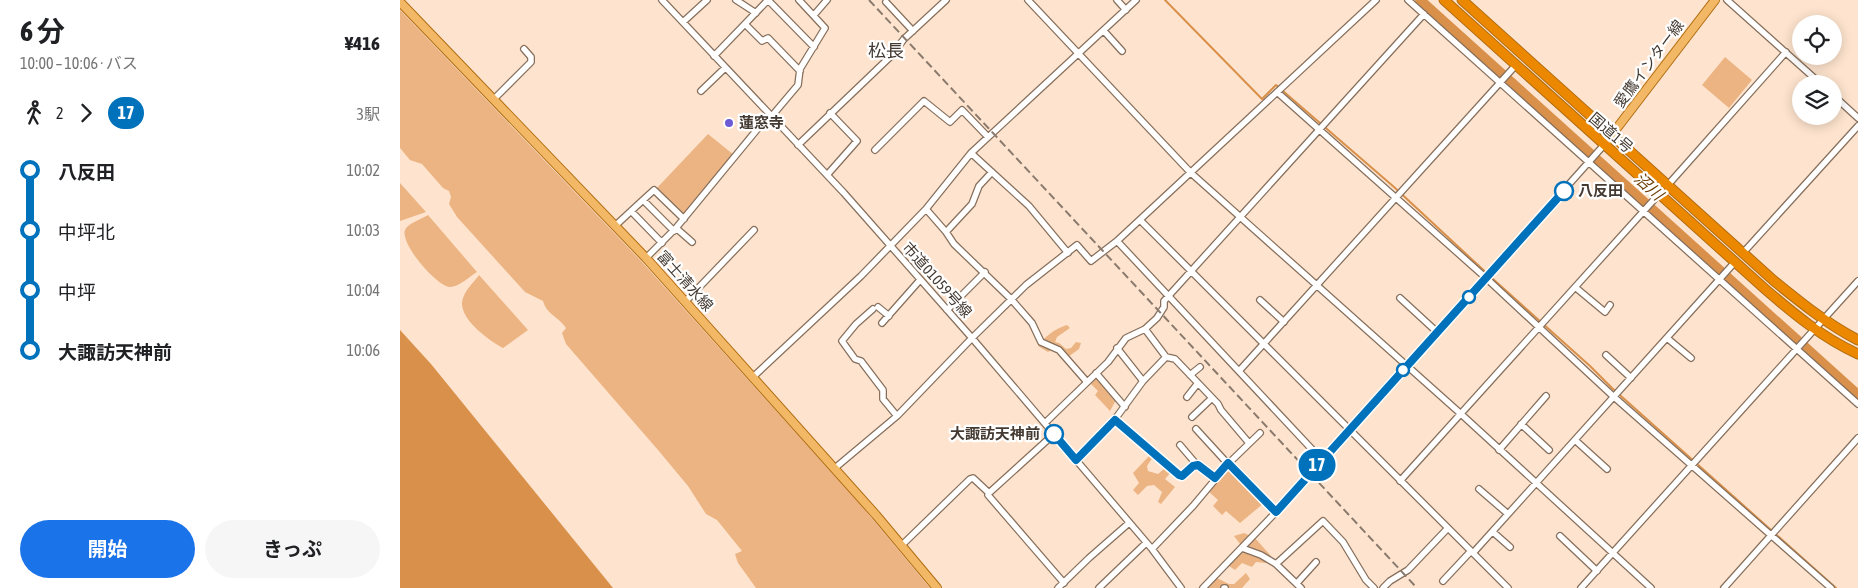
<!DOCTYPE html>
<html lang="ja">
<head>
<meta charset="utf-8">
<style>
	:root { --surface:#fff; --page:#f6f6f6; --text:#202124; --muted:#757577; --accent:#1a73e8 }
	body { margin:0; font-family:"Asap Condensed","Noto Sans JP",sans-serif; background:var(--page); color:var(--text); height:100vh; display:flex; flex-direction:column; font-size:19px; white-space:nowrap }
	* { box-sizing:border-box; margin:0 }
	p { font-size:16px; color:var(--muted) }
	.icon { flex:none; width:28px; height:28px; fill:none; stroke:currentColor; stroke-width:2; stroke-linecap:round; stroke-linejoin:round }
	.map { position:relative; flex:1; overflow:hidden }
	.sheet { display:flex; flex-direction:column; background:var(--surface); width:400px }
	.sheet>* { flex:none }
	.badge { padding:0 10px; border-radius:16px; font-size:18px; line-height:32px }
	.controls { position:absolute; left:1392px; top:15px; display:grid; gap:10px }
	.controls a { display:grid; place-items:center; width:50px; height:50px; border-radius:50%; background:var(--surface); box-shadow:0 2px 12px #0003; font-size:25px }
	.map>.badge { position:absolute; translate:-50% -50%; box-shadow:0 0 0 2px #fff }
	.legs { display:flex; align-items:center; gap:8px; height:55px; padding:0 20px; font-size:16px }
	.legs p { margin-inline-start:auto }
	.overview { display:flex; align-items:center; justify-content:space-between; height:85px; padding:0 20px }
	h1 { font-size:28px; font-weight:700; line-height:38px }
	.primary-button { display:flex; gap:10px; margin-top:auto; padding:10px 20px }
	.primary-button a { flex:1; height:58px; border-radius:30px; background:var(--accent); color:#fff; font-size:20px; font-weight:700; line-height:58px; text-align:center }
	.primary-button a+a { background:var(--page); color:var(--text) }
	ul { padding:0 20px; list-style:none }
	li { display:flex; align-items:center; gap:18px; height:60px; font-size:19px }
	li i { display:grid; place-items:center; width:8px; height:100%; margin:0 6px; background:currentColor }
	li i::after { content:''; width:12px; height:12px; margin:-6px; border:4px solid; border-radius:50%; background:var(--surface) }
	li p { margin-inline-start:auto }
	li:first-child i { background:linear-gradient(#0000 50%,currentColor 0) }
	li:last-child i { background:linear-gradient(currentColor 50%,#0000 0) }
	main { display:flex; flex:1; min-height:0 }
	.map>svg:first-child { display:block }
	.green { fill:#ecb483 }
	.water { fill:#d9904a }
	.lines { fill:none; stroke-linecap:round; stroke-linejoin:round }
	.stream { stroke:#d9904a; stroke-width:2 }
	.river { stroke:#d9904a; stroke-width:10 }
	.minor-casing { stroke:#866f5c; stroke-width:8 }
	.major-casing { stroke:#b16d12; stroke-width:10 }
	.highway-casing { stroke:#b16d12; stroke-width:11 }
	.minor { stroke:#fff; stroke-width:5.5 }
	.major { stroke:#f3b866; stroke-width:8 }
	.highway { stroke:#eb8800; stroke-width:9 }
	.rail { stroke:#8a7a6d; stroke-width:2; stroke-dasharray:8 4; stroke-linecap:butt }
	.line-1-casing { stroke:#fff; stroke-width:11 }
	.line-1 { stroke:#0072bc; stroke-width:8 }
	.poi-dot { fill:#6b5bd5; stroke:#fff; stroke-width:2 }
	.stop-1-dot { fill:#fff; stroke:#0072bc; stroke-width:2.5 }
	.labels { text-anchor:middle; stroke-width:4.5; stroke-linejoin:round; paint-order:stroke }
	.street-label { font-size:15px; fill:#443a32; stroke:#fff }
	.poi-label { font-size:15px; font-weight:bold; fill:#443a32; stroke:#fff; text-anchor:start }
	.stop-label { font-size:15px; font-weight:bold; fill:#443a32; stroke:#fff; text-anchor:start }
	.water-label { font-size:16px; font-style:italic; fill:#6f4007; stroke:#fff }
	.quarter-label { font-size:18px; fill:#443a32; stroke:#fff }
</style>
</head>
<body>
<main>
<section class="sheet">
<div class="overview"><div><h1>6 分</h1><p>10:00 – 10:06 · バス</p></div><b>¥416</b></div>
<div class="legs"><svg class="icon" aria-label="walk" viewBox="0 0 24 24"><circle cx="13" cy="4" r="2"/><path d="M13 8l-2 6 4 7M11 14l-3 7M7 12l3-4h3l4 4"/></svg>2<svg class="icon" aria-label="forward" viewBox="0 0 24 24"><path d="M9 5l7 7-7 7"/></svg><b class="badge" style="background:#0072bc;color:#fff">17</b><p>3駅</p></div>
<ul>
<li><i style="color:#0072bc"></i><b>八反田</b><p>10:02</p></li>
<li><i style="color:#0072bc"></i><span>中坪北</span><p>10:03</p></li>
<li><i style="color:#0072bc"></i><span>中坪</span><p>10:04</p></li>
<li><i style="color:#0072bc"></i><b>大諏訪天神前</b><p>10:06</p></li>
</ul>
<div class="primary-button"><a>開始</a><a>きっぷ</a></div>
</section>
<div class="map">
<svg width="1458" height="588" viewBox="0 0 1458 588">
	<rect width="100%" height="100%" fill="#fee4ce"/>
	<path class="green" d="M0 10 242 262 459 503 530 588H356L338 563 335 554 342 551 317 520 306 514 288 486 258 450 166 344 162 333 166 328C158 316 147 315 143 301L125 292 57 217 49 204 51 197 49 191 43 188 22 164 10 160 0 148Z
		M1325 57 1352 80 1329 108 1302 85Z
		M308 134 334 155 283 216 255 190Z
		M0 183 26 212 0 221Z
		M28 215 77 272C70 276 58 288 49 287 36 285 0 244 5 230 8 223 22 219 28 215Z
		M79 275 128 330 103 348C88 340 56 317 63 298 66 289 74 282 79 275Z
		M667 325 670 328 657 337 655 342 659 343 666 349 671 348 676 342 681 343 679 349 668 357 653 349 648 352 638 346C644 337 656 328 667 325Z
		M696 375 716 400 710 411 695 395 698 391 689 382Z
		M750 455 753 457 747 466 748 471 758 474 765 468 771 472 765 479 775 487 761 504 758 502 762 492 754 485 747 486 738 495 733 490 739 483 733 473Z
		M828 467H830L864 503 840 523 826 511 822 515 813 506 818 500 808 491Z
		M844 533 855 538 871 556 870 561 866 563 856 562 852 567 842 563 835 570 829 566 843 548 834 536Z
		M846 573 850 579 842 588H806L817 578 829 584H834Z"/>
	<path class="water" d="M0 330 31 364 213 588H0Z"/>
	<g class="lines">
		<path class="stream" d="M765 0 862 99 876 85 994 187 1093 279 1190 366 1212 388 1436 588"/>
		<path class="river" d="M1020 0 1458 395"/>
		<defs>
			<path id="minor" d="M262 0 444 193 572 338 752 549 781 588
				M336 0 356 13
				M368 0 414 47
				M628 0 791 173 1061 414 1251 588
				M717 0 726 10
				M1008 0 1458 404
				M1327 0 1421 84
				M486 2 513 31
				M414 15 427 0
				M283 22 307 0
				M345 24 362 41 368 38 400 71
				M704 31 722 51
				M314 56 368 0
				M301 91 325 68
				M877 92 1086 278 1214 397 1431 588
				M1434 96 1458 118
				M94 99 131 62V57L124 49
				M371 117 398 85 400 69 425 28 399 0
				M398 145 490 57 504 39 546 0
				M475 150 524 101 550 122 562 110 588 137
				M571 153 629 206 668 253
				M427 175 457 141 430 113
				M1267 186 1386 52
				M243 200 254 190 284 219
				M526 209 546 232 572 204 579 186 592 172
				M231 211 262 243
				M740 220 1108 588
				M216 225 243 200 274 231
				M276 228 292 242
				M546 232 554 244 611 299 632 323 641 342 659 350 687 382
				M717 241 922 460
				M1342 254 1458 126
				M246 258 276 228 369 115
				M1175 287 1205 312 1210 305
				M1000 298 1037 332
				M860 300 884 322
				M285 302 354 230
				M478 307 489 316
				M473 309 456 324 442 341 455 359 461 361 483 390V399L497 416
				M547 310 585 272
				M482 323 520 280
				M1267 338 1291 358
				M717 348 743 381
				M1206 355 1231 378
				M766 357 775 359 818 404 821 410 849 443
				M839 371 1116 65
				M696 373 725 407
				M790 375 800 367
				M353 377 461 276 526 209 571 153 736 0
				M787 397 798 383
				M792 417 812 398
				M715 420 779 475 782 476 793 466 797 465
				M645 423 708 362 726 338 745 329 757 318 764 307V301L1024 14
				M1121 424 1149 450
				M796 429 828 464
				M1175 440 1207 469
				M780 445 797 465 815 478
				M1099 450 1146 396
				M676 460 710 426 743 381 766 357 745 329
				M829 463 876 512
				M435 468 497 416 572 338 626 285 677 245 691 261 717 241 976 0
				M1000 481 1260 193
				M1079 489 1108 514
				M589 493 588 495 664 583
				M1093 532 1110 547
				M1160 536 1197 571
				M502 545 570 479 573 478 589 493 654 434
				M842 548 861 555 876 564
				M752 549 793 506 829 463 860 433
				M1073 553 1335 262
				M1043 581 1071 551
				M897 583 916 562
				M658 588 689 558 729 523
				M699 588 746 543
				M803 588 876 512 1204 145
				M824 588H825
				M901 588 876 564 923 521 943 542 966 580 974 588
				M983 588 990 581 1008 570 1048 528
				M1181 588 1458 281
				M1324 588 1458 438"/>
			<path id="major" d="M0 2 246 258 476 515 537 588
				M1204 145 1315 0"/>
			<path id="highway" d="M1044 0 1365 289C1394 314 1423 338 1458 354
				M1062 0 1373 280C1400 302 1427 324 1458 340"/>
		</defs>
		<use href="#minor" class="minor-casing"/>
		<use href="#major" class="major-casing"/>
		<use href="#highway" class="highway-casing"/>
		<use href="#minor" class="minor"/>
		<use href="#major" class="major"/>
		<use href="#highway" class="highway"/>
		<path class="rail" d="M469 0 1017 588"/>
	</g>
	<g class="lines">
		<defs>
			<path id="line-1" d="M654 434 676 460 715 420 779 475 782 476 793 466 798 465 815 478 828 463 876 512 1164 191"/>
		</defs>
		<use href="#line-1" class="line-1-casing"/>
		<use href="#line-1" class="line-1"/>
	</g>
	<circle class="poi-dot" cx="329" cy="123" r="5"/>
	<g class="stop-1-dot">
		<circle cx="1164" cy="191" r="9"/>
		<circle cx="1069" cy="297" r="6"/>
		<circle cx="1003" cy="370" r="6"/>
		<circle cx="654" cy="434" r="9"/>
	</g>
	<g class="labels">
		<g class="street-label">
			<text transform="translate(1249 64) rotate(-53)" y="5">愛鷹インター線</text>
			<text transform="translate(1211 133) rotate(41)" y="5">国道1号</text>
			<text transform="translate(537 280) rotate(48)" y="5">市道01059号線</text>
			<text transform="translate(285 281) rotate(48)" y="5">富士清水線</text>
		</g>
		<g class="poi-label">
			<text x="339" y="128">蓮窓寺</text>
		</g>
		<g class="stop-label">
			<text x="1178" y="196">八反田</text>
			<text x="640" y="439" text-anchor="end">大諏訪天神前</text>
		</g>
		<g class="water-label">
			<text transform="translate(1249 186) rotate(42)" y="6">沼川</text>
		</g>
		<g class="quarter-label">
			<text x="486" y="57">松長</text>
		</g>
	</g>
</svg>
<div class="controls">
<a><svg class="icon" aria-label="locate" viewBox="0 0 24 24"><circle cx="12" cy="12" r="6"/><path d="M12 2v4M12 18v4M2 12h4M18 12h4"/></svg></a>
<a><svg class="icon" aria-label="layers" viewBox="0 0 24 24"><path d="M12 4l9 5-9 5-9-5zM3 14l9 5 9-5"/></svg></a>
</div>
<b class="badge" style="left:917px;top:465px;background:#0072bc;color:#fff">17</b>
</div>
</main>
</body>
</html>
